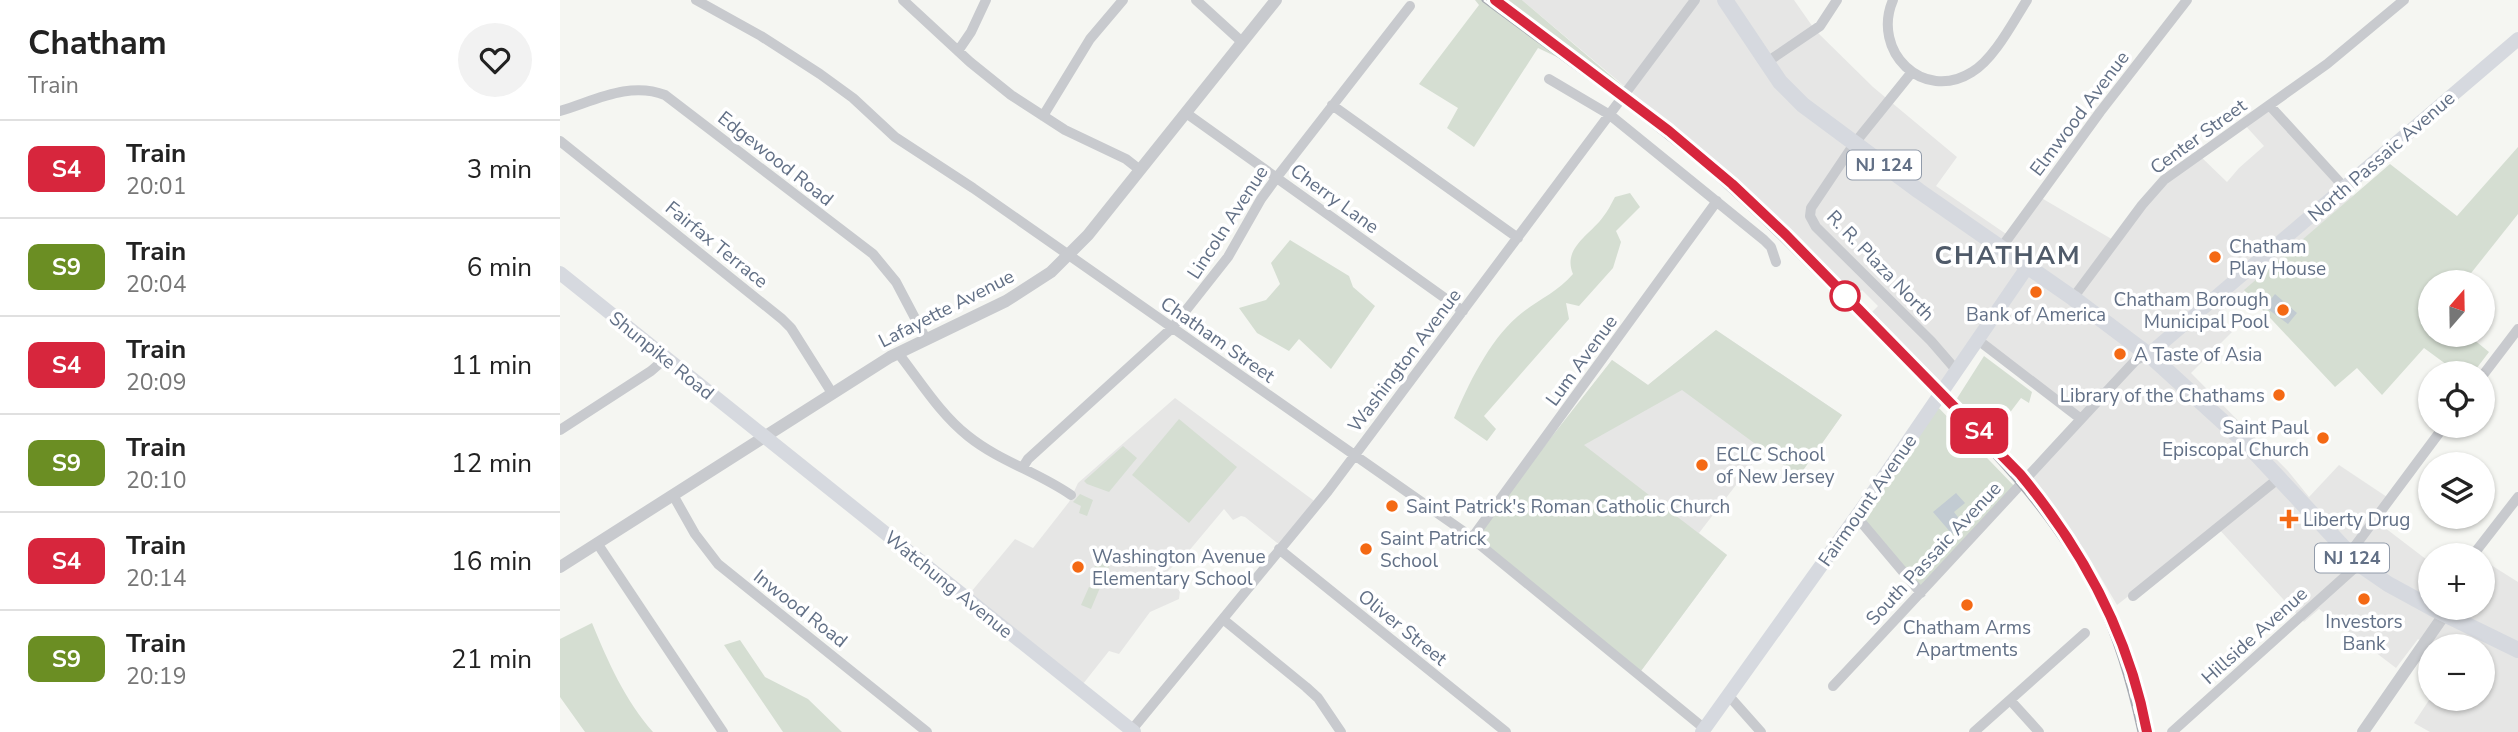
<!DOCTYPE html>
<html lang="en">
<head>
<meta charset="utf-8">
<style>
	:root { --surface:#fff; --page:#f2f2f2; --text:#222; --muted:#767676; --line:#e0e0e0 }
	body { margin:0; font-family:"Nunito Sans",sans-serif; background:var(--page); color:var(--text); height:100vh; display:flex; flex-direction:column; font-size:26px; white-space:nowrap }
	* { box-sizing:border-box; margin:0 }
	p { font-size:23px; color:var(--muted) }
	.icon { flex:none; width:38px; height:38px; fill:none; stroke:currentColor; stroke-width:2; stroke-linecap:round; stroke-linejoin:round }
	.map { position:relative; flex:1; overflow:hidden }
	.details { display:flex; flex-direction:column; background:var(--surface); width:560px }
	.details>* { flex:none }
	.badge { padding:0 14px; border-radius:10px; font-size:24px; line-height:46px }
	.needle { width:46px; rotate:20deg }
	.fabs { position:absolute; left:1858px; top:270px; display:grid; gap:14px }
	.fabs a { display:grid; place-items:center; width:77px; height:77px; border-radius:50%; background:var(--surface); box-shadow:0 2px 5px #0004; font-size:35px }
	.map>.badge { position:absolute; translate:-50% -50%; box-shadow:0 0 0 4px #fff }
	.round { display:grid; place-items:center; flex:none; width:74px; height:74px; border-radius:37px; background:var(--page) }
	.head { display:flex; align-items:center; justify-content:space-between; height:119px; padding:0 28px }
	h1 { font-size:33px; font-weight:700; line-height:52px }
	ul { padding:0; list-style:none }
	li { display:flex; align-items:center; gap:21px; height:98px; padding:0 28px; border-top:2px solid var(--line) }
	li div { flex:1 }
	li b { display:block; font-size:26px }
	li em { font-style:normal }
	li .badge { min-width:77px; font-weight:700; text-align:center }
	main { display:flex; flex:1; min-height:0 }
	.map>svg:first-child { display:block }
	.built { fill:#e6e6e5 }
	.green { fill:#d5ded2 }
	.water { fill:#c2cbd2 }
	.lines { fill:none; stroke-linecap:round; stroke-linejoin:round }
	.minor { stroke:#c8cace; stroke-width:10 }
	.tertiary { stroke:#c8cace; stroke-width:12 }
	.secondary { stroke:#d6d9df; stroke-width:14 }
	.primary { stroke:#d6d9df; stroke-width:16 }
	.rail-casing { stroke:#a7abb2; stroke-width:5 }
	.rail { stroke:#fff; stroke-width:2.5; stroke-dasharray:8; stroke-linecap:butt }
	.line-casing { stroke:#fff; stroke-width:16 }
	.line { stroke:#d7263d; stroke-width:10 }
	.poi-dot { fill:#f46914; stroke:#fff; stroke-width:2.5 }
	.stop-dot { fill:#fff; stroke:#d7263d; stroke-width:3.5 }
	.labels { text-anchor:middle; stroke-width:7; stroke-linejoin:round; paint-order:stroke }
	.shield { fill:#fff; stroke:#919baa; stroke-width:2 }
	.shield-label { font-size:18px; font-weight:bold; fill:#627086 }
	.street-label { font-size:19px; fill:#627086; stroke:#fff }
	.poi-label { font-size:19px; fill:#627086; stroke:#fff; text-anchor:start }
	.district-label { font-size:26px; font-weight:bold; letter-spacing:2px; fill:#505b6a; stroke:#fff }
</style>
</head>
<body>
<main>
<section class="details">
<div class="head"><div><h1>Chatham</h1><p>Train</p></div><a class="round"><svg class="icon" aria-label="heart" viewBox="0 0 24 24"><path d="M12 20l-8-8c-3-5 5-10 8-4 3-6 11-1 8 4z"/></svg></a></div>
<ul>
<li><span class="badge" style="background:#d7263d;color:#fff">S4</span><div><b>Train</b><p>20:01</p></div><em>3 min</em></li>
<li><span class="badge" style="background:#6b8e23;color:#fff">S9</span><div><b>Train</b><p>20:04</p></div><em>6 min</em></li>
<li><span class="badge" style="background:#d7263d;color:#fff">S4</span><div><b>Train</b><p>20:09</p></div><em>11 min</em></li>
<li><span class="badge" style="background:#6b8e23;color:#fff">S9</span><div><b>Train</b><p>20:10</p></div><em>12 min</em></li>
<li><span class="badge" style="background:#d7263d;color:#fff">S4</span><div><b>Train</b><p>20:14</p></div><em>16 min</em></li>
<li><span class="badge" style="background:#6b8e23;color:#fff">S9</span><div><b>Train</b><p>20:19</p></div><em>21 min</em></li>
</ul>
</section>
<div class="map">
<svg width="1958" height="732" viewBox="0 0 1958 732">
	<rect width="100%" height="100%" fill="#f5f6f2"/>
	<path class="built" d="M962 0H1234L1255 30 1313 87 1397 157 1376 186 1449 236 1478 196 1555 241 1576 213 1638 154 1667 182 1679 168 1704 146 1683 123 1711 106 1793 196 1654 318 1672 332 1631 373 1728 471 1749 497 1779 465 1830 499 1816 521 1871 563V607H1923V560L1958 582V732H1870L1854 723 1871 697 1923 698V646H1871L1858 639 1836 668 1759 609 1744 622 1657 527 1557 605 1524 549 1467 475 1520 419 1413 336 1381 382 1312 312 1318 306 1302 290 1295 296 1241 239 1164 170Z
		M1156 330 1282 415 1239 476 1203 450 1139 533 1167 555 1078 675 913 537 1052 360 1088 385Z
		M615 398 757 503 721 546 685 517 681 516 673 520 664 509 628 552 608 571 607 577 610 583 620 591 619 599 590 612 559 654 549 651 519 689 406 598 455 539 473 548 509 502 518 483Z"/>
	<path class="green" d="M915 0H962L1070 92 978 48 914 147 887 128 898 108 859 84 919 5Z
		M1958 147V214L1904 282H1871V334H1907L1929 352 1913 373H1898L1864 348 1822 395 1797 368 1775 387 1684 290 1830 164 1897 216Z
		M1070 193 1080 207 1056 231 1061 242 1053 268 1019 306 1006 303 1009 319 924 416 936 429 927 441 894 418C908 385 929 341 957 317 975 301 997 293 1013 274 1002 248 1030 235 1043 217 1048 211 1051 204 1055 197Z
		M730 240 789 276 793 287 815 306 771 369 739 339 729 351 697 333 679 308 706 300 720 284 711 263Z
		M1156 330 1282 415 1239 476 1122 390 1024 445 1167 555 1078 675 913 537 1052 360 1088 385Z
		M1424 356 1472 392 1469 403 1461 398 1433 435 1396 400Z
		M1375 404 1457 489 1361 593 1297 516Z
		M619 419 677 467 629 523 572 475Z
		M563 446 577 458 549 492 527 484 524 481Z
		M520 494 533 500 527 516 519 513 521 506 513 502Z
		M538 559 550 564 531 609 521 605 529 587 532 588 536 580 530 577Z
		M32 623C48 662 65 700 93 732H25L0 697V639Z
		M180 640 205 677 248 699 282 732H223L164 645Z"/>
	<path class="water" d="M1715 294 1737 313 1728 324 1705 307Z
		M1396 493 1405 503 1394 512 1403 524 1392 534 1373 512Z"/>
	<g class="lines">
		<path class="minor" d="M136 0 201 36 260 74 293 98 335 137 413 188 903 531 1145 729
			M343 0 410 62 451 95 505 130 566 159 580 170
			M636 0 682 42
			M1333 0C1311 51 1363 103 1412 72 1434 59 1453 22 1467 0
			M398 51 411 32 426 0
			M1207 62 1260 26 1277 0
			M1352 72 1294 144 1251 208 1250 216 1256 227 1371 341 1397 371
			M989 79 1050 115 1204 240 1211 247 1216 262
			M772 105 958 238
			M1710 106 1785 188
			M0 111C34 101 69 81 105 95L313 254 336 282 366 339
			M626 113 903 311
			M483 116 530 39 563 0
			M0 141 222 319 231 328 272 393
			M1441 248 1540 112 1627 0
			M1513 298 1582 205 1604 180 1767 64 1844 0
			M1418 340 1521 419
			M338 353C360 381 380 414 408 436 439 461 478 472 511 495
			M1923 375 1958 329
			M0 430 91 371 106 358
			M463 467 468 459 612 328 668 257 701 199 717 177 850 6
			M113 495 135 534 158 564 367 732
			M1296 516 1361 593
			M912 538 1157 201
			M37 543 163 732
			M719 549 946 732
			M1789 554 1885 425
			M1913 555 1958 497
			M1573 596 1719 478
			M664 620 746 687 758 698 781 732
			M1273 686C1375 578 1475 468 1576 360L1588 355
			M1169 696 1201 732
			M1450 700 1479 732
			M570 732 768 491 1135 0
			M1414 732 1525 633
			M1612 732 1799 564"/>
		<path class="tertiary" d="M0 567 330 357 446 301 491 272 528 235 716 0
			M1803 732 1884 615"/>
		<path class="secondary" d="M0 273 574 732
			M1588 355 1958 39
			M1142 732 1301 510 1468 266"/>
		<path class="primary" d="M1165 0 1220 82 1243 105 1359 191 1513 298 1594 359 1685 442 1799 564 1828 584 1872 608 1958 650"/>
		<defs>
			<path id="rail" d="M924 0C999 56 1077 110 1148 170 1212 226 1270 288 1330 348 1406 426 1489 502 1538 601 1558 643 1570 687 1580 732"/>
		</defs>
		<use href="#rail" class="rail-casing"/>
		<use href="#rail" class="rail"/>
	</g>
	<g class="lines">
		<defs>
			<path id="line" d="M935 0 1109 131 1172 184 1226 235 1460 474C1523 550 1569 634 1587 732"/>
		</defs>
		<use href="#line" class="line-casing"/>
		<use href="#line" class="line"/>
	</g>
	<g class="poi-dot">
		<circle cx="1655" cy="257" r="7"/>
		<circle cx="1476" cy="292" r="7"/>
		<circle cx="1723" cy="310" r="7"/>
		<circle cx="1560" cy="354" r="7"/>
		<circle cx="1719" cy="395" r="7"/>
		<circle cx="1763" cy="438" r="7"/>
		<circle cx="1142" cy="465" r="7"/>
		<circle cx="832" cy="506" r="7"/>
		<path d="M1725.5 508.5h7v7h7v7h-7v7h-7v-7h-7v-7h7z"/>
		<circle cx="806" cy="549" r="7"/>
		<circle cx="518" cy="567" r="7"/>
		<circle cx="1804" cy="599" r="7"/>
		<circle cx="1407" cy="605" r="7"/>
	</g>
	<circle class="stop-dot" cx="1285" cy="296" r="14"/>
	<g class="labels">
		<g class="shield">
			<rect x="1287" y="150.5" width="74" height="29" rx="5"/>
			<rect x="1755" y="543.5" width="74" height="29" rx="5"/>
		</g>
		<g class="shield-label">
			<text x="1324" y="171">NJ 124</text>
			<text x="1792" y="564">NJ 124</text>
		</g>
		<g class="street-label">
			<text transform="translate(1519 113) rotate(-53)" y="7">Elmwood Avenue</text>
			<text transform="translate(1638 136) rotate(-36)" y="7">Center Street</text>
			<text transform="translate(1821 156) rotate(-41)" y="7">North Passaic Avenue</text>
			<text transform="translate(216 158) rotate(38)" y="7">Edgewood Road</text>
			<text transform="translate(775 198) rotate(36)" y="7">Cherry Lane</text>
			<text transform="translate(667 222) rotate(-57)" y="7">Lincoln Avenue</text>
			<text transform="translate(157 244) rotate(39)" y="7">Fairfax Terrace</text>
			<text transform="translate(1321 265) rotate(46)" y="7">R. R. Plaza North</text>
			<text transform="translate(386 308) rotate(-27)" y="7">Lafayette Avenue</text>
			<text transform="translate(658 339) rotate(35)" y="7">Chatham Street</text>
			<text transform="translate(102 355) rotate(39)" y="7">Shunpike Road</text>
			<text transform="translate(844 360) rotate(-53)" y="7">Washington Avenue</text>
			<text transform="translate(1021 360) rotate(-54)" y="7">Lum Avenue</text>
			<text transform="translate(1307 500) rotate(-55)" y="7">Fairmount Avenue</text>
			<text transform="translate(1373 553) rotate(-47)" y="7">South Passaic Avenue</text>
			<text transform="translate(389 584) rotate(39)" y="7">Watchung Avenue</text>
			<text transform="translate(241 608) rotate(38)" y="7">Inwood Road</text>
			<text transform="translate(843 627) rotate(39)" y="7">Oliver Street</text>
			<text transform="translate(1694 635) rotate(-42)" y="7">Hillside Avenue</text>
		</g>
		<g class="poi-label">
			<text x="1669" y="253">Chatham<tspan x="1669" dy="22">Play House</tspan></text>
			<text x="1709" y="306" text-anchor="end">Chatham Borough<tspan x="1709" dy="22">Municipal Pool</tspan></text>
			<text x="1476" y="321" text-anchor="middle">Bank of America</text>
			<text x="1574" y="361">A Taste of Asia</text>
			<text x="1705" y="402" text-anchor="end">Library of the Chathams</text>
			<text x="1749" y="434" text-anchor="end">Saint Paul<tspan x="1749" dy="22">Episcopal Church</tspan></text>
			<text x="1156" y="461">ECLC School<tspan x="1156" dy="22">of New Jersey</tspan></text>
			<text x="846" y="513">Saint Patrick's Roman Catholic Church</text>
			<text x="1743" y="526">Liberty Drug</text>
			<text x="820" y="545">Saint Patrick<tspan x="820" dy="22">School</tspan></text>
			<text x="532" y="563">Washington Avenue<tspan x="532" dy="22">Elementary School</tspan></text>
			<text x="1804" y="628" text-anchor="middle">Investors<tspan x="1804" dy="22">Bank</tspan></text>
			<text x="1407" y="634" text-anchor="middle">Chatham Arms<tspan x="1407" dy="22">Apartments</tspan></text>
		</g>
		<g class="district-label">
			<text x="1448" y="264">CHATHAM</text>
		</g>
	</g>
</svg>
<div class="fabs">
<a><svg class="needle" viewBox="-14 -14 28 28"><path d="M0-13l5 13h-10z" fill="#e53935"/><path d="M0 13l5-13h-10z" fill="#767676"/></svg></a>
<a><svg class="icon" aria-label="locate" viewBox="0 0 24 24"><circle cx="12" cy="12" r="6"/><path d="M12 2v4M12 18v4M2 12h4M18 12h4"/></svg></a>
<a><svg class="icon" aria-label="layers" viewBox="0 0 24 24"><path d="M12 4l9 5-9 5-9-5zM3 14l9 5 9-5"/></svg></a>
<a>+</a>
<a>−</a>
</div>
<b class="badge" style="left:1419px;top:431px;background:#d7263d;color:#fff">S4</b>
</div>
</main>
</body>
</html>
